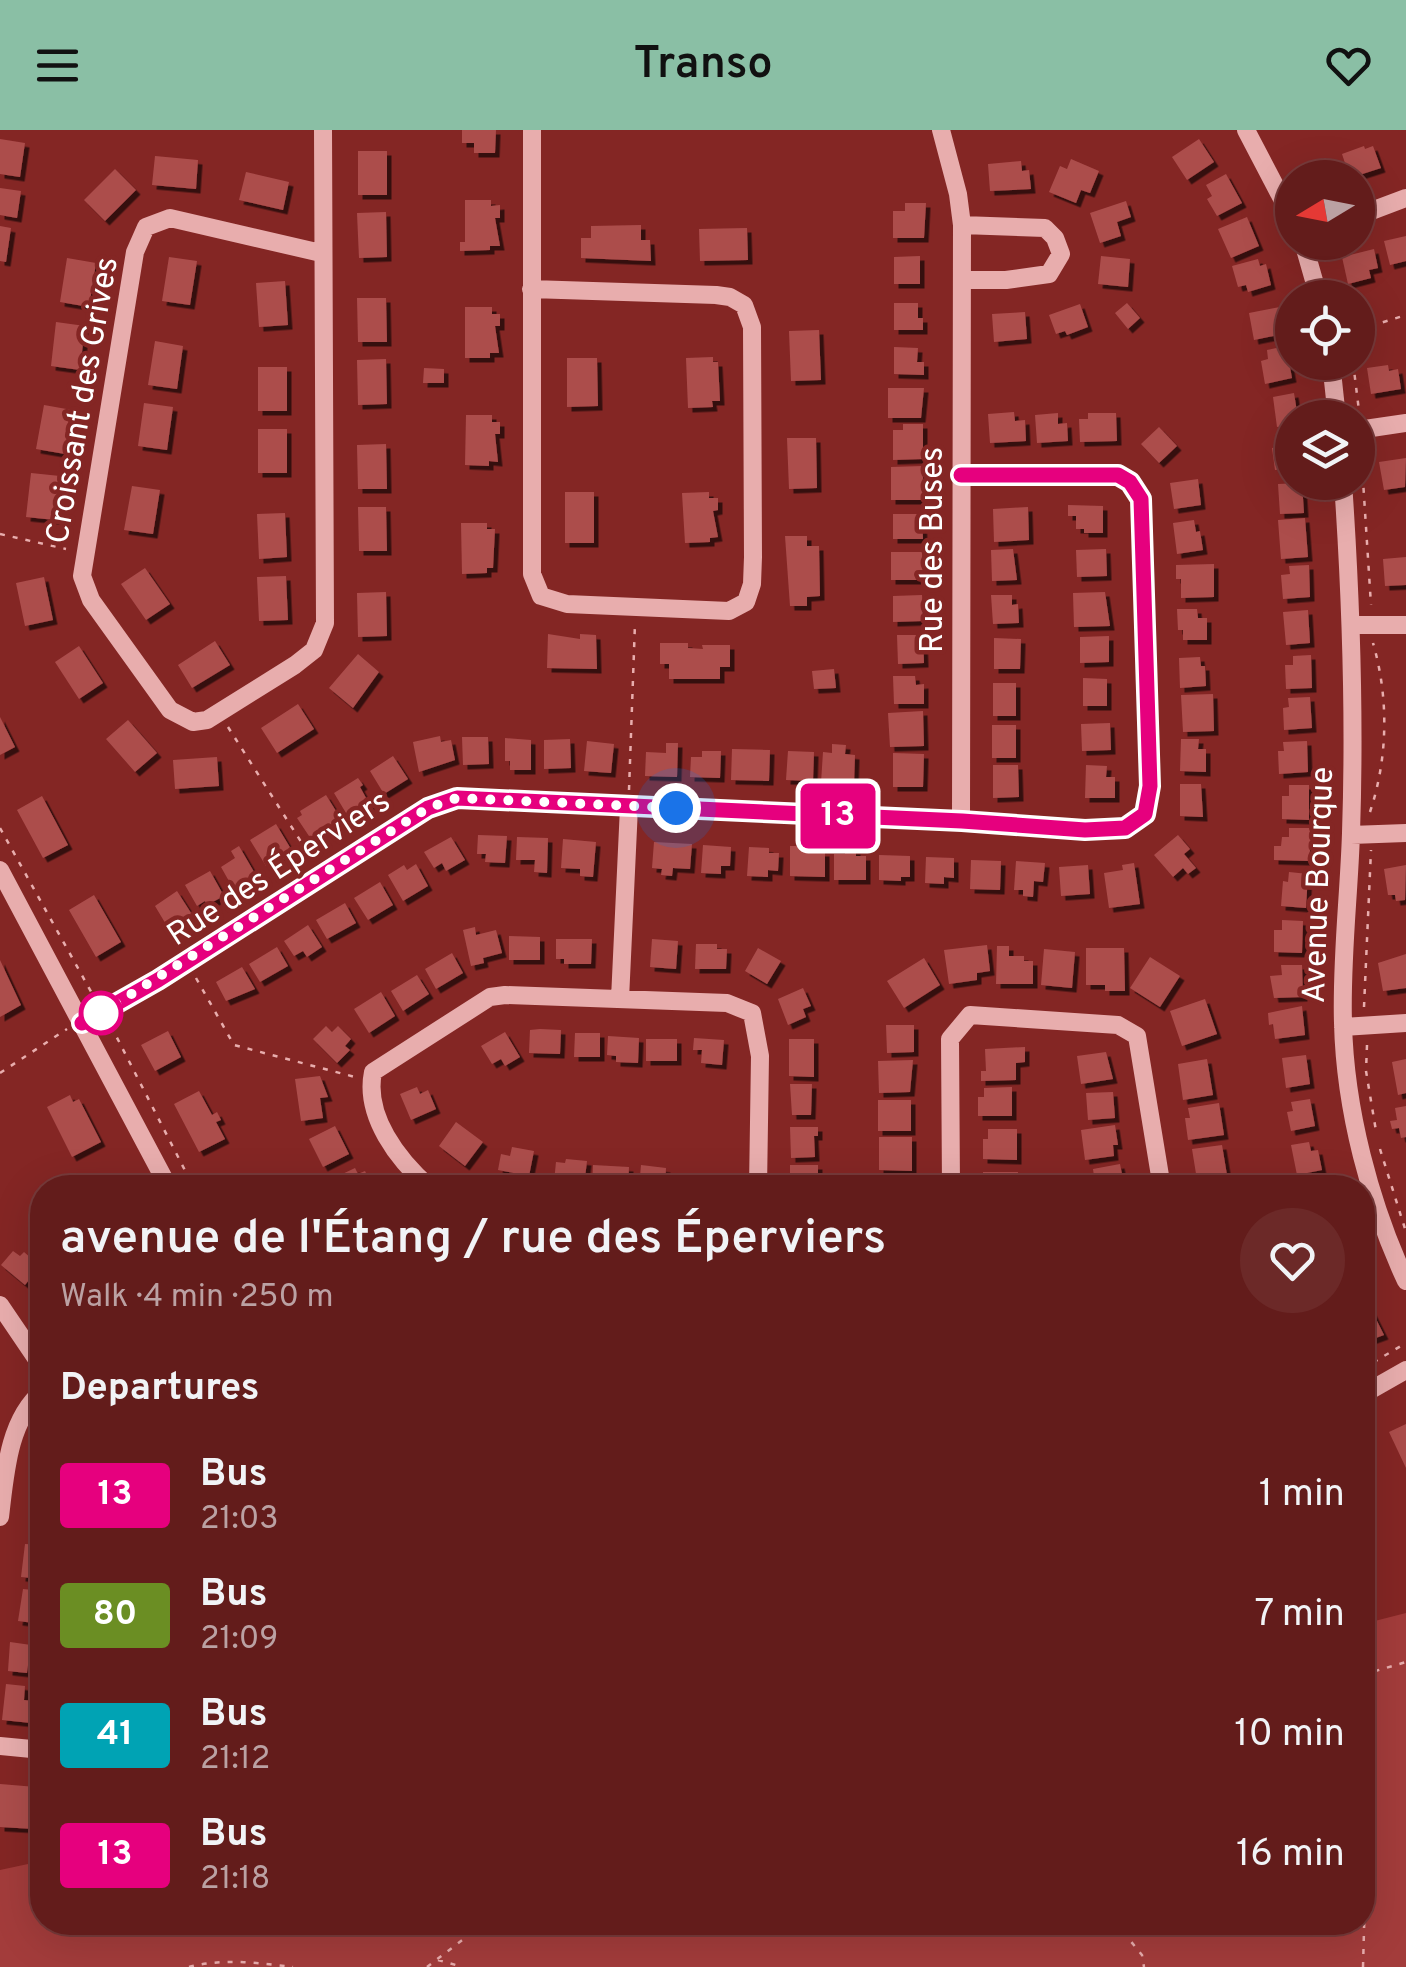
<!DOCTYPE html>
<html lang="en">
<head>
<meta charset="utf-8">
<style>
	:root { --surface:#631c1b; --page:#6c2928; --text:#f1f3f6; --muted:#bba1a3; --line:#773a3a; --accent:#8abfa5 }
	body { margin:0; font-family:Overpass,sans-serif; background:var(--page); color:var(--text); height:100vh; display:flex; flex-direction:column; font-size:38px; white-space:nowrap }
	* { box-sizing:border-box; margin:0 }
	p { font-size:32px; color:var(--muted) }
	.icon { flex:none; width:55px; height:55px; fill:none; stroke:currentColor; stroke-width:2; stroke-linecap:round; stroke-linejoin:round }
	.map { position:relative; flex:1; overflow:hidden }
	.sheet { position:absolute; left:30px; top:1045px; width:1345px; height:760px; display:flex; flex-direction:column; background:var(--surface); border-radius:40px; box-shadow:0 10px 40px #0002,0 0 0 2px var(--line) }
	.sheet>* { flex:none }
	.badge { padding:0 20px; border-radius:8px; font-size:35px; line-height:65px }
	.needle { width:65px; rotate:260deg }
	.tools { position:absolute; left:1275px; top:30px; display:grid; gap:20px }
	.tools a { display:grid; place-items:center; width:100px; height:100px; border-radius:50%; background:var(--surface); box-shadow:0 10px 40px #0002,0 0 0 2px var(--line); font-size:50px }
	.you { position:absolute; width:50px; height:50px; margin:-25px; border:8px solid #fff; border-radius:50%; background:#1a73e8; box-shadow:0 0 0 15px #1a73e833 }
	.map>.badge { position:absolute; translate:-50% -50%; box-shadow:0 0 0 5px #fff }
	h2 { padding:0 30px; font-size:38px; line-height:90px }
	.round { display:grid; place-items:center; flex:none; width:105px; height:105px; border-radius:52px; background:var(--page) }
	.summary { display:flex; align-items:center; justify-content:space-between; height:170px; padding:0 30px }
	h1 { font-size:48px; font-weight:600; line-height:75px }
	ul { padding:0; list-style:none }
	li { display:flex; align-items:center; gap:30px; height:120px; padding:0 30px }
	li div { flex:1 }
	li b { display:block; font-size:38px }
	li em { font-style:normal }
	li .badge { min-width:110px; font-weight:700; text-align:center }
	header { display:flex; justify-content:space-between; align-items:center; height:130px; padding:0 30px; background:var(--accent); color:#111; font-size:45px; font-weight:600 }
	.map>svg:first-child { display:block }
	.green { fill:#a33c3b }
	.building { fill:#ac4d4c; filter:url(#shadow) }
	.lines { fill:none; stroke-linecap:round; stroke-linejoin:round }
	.path { stroke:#e8adad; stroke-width:2.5; stroke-dasharray:5 8; stroke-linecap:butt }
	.minor { stroke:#e8adad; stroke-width:18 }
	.line-casing { stroke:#fff; stroke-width:22 }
	.line { stroke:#e6007e; stroke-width:15 }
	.walk { stroke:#fff; stroke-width:10; stroke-dasharray:0 18 }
	.stop-dot { fill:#fff; stroke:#e6007e; stroke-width:5 }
	.labels { text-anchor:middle; stroke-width:9; stroke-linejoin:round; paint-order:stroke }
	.street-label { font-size:32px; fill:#fff; stroke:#842624 }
</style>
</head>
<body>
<header><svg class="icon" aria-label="menu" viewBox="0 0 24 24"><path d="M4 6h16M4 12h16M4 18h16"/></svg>Transo<svg class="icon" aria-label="heart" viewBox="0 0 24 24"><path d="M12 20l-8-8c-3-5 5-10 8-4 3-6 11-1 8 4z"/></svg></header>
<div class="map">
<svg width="1406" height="1837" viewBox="0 0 1406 1837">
	<defs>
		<filter id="shadow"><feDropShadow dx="4.5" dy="4.5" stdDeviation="0" flood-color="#0009"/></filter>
	</defs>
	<rect width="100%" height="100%" fill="#842624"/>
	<path class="green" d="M1406 1483V1837H0V1740L42 1731V1792H1362L1363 1494Z"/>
	<path class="building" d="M462 0H496L495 23H474V13H462Z
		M0 9 25 13 20 47 0 44Z
		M1199 9 1214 32 1187 50 1172 27Z
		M1364 16 1365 19 1373 16 1381 38 1350 48 1342 24Z
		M358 21H387V65H358Z
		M155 26 198 30 196 59 152 55Z
		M1071 29 1099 41 1090 63 1081 60 1076 73 1049 62 1060 36 1067 39Z
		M1021 31 1022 41 1029 40 1031 59 990 61 988 34Z
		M1325 35 1327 39 1338 35 1342 48H1309L1307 41Z
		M115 39 136 60 105 91 84 70Z
		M246 42 289 52 283 80 239 70Z
		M1226 44 1242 73 1217 86 1207 69 1212 66 1206 55Z
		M0 58 21 61 17 88 0 85Z
		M465 70H491V76L500 75V88H495L500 116H490V120L460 121V112H465Z
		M1126 71 1131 87 1117 92 1121 106 1100 113 1090 83Z
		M905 73H926L924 108H893V81H905Z
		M386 82 387 127 359 128 357 83Z
		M1247 87 1259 116 1231 128 1218 99Z
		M641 95V110H650L651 131 581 128V108H591V96Z
		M0 96 11 98 6 132 0 131Z
		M747 98 748 130 700 131 699 99Z
		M1406 106V131L1390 135 1384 111Z
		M1374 119 1378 138 1369 140 1371 148 1348 154 1342 127Z
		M920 126V154H894V127Z
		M1101 126 1130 129 1128 157 1098 154Z
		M169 127 197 131 190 175 162 171Z
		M67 128 96 133 89 177 60 172Z
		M1258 129 1260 136 1266 134 1271 155 1248 162 1246 155 1238 157 1232 136Z
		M285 151 288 195 259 197 256 153Z
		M357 168H386L387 212H358Z
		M894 173H918V188H923V200H894Z
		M1127 173 1140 188 1128 199 1115 183Z
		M1080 174 1088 197 1067 205 1065 201 1056 204 1049 185Z
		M465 177H492V184H500V196H495L499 223H490V228H465Z
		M1280 177 1283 204 1254 210 1249 183Z
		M1025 182 1027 209 994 212 992 184Z
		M56 192 85 196 80 240 51 236Z
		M819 200 821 250 791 251 789 201Z
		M155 211 183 216 177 259 148 255Z
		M1286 216 1292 248 1265 254 1261 231 1268 229 1267 220Z
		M894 217 918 218 917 232H924V245L894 244Z
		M713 227V232H718L720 271H712L713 277 688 278 686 228Z
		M567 228H597L598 276 567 277Z
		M386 229 387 274 358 275 357 230Z
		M1388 235 1389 241 1398 239 1401 259 1371 264 1367 238Z
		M258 237H287V281H258Z
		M424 238 444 239V253H423Z
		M888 258H924L921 288H888Z
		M1294 263 1298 288H1292V295L1277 297 1273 267Z
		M144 273 173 277 167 320 138 316Z
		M44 275 72 280 65 324 36 319Z
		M1014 282 1015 291 1025 290 1026 311 990 313 988 284Z
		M1058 283V294L1067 293 1068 311 1037 313 1035 285Z
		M1088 283H1116L1117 311 1080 312 1079 289H1088Z
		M466 285H492V292H500V304H495L498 332 489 331V336L465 335Z
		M903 294H923V329L893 330V300H903Z
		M1159 297 1177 316 1159 333 1141 314Z
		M258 299H287V343H258Z
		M1292 306V338L1275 340 1272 318 1280 317 1279 308Z
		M787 308H816L817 358 789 359Z
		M386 314 387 359H358L357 315Z
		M1406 328 1405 357 1384 360 1379 332Z
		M923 336V370H891V337Z
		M31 343 60 346 55 390 26 387Z
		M1198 349 1201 375 1174 379 1170 353Z
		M1302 353 1304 383 1280 384 1278 354Z
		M132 356 160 360 153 404 124 400Z
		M565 362H594V413H565Z
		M709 362V368H718V380L713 381 718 407 710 408V412L685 413 682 363Z
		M1068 375 1103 376V403H1084V399H1076V386H1068Z
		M358 377H386L387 421H359Z
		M1028 377 1029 410 994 412 993 379Z
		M285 383 287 427 259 429 257 384Z
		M893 384H922L923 409H893Z
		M1305 388 1308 427 1281 429 1278 390Z
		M1194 390 1196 402 1200 401 1203 420 1177 424 1173 393Z
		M461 393H487V399H495L493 438H487V443L462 444Z
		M785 406H807V416H819L820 466 807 467V476H790Z
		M1013 419 1017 450 992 451 991 420Z
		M1106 419 1107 446 1077 447 1076 420Z
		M891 422H922L923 450H891Z
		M1406 427V455L1385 456 1383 429Z
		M1214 434V467L1181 468V449H1176V435Z
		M1309 435 1310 467 1283 469 1281 445 1290 444 1289 436Z
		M145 438 170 474 146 490 121 454Z
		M286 446 288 490 259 491 257 447Z
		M44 447 53 490 25 496 16 453Z
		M386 462 387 506 358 507 357 463Z
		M1105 462 1110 496 1074 497 1073 463Z
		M922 465 923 491 893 492V466Z
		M991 465H1012V475L1018 474 1019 493 993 494Z
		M1177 479H1197L1198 488H1207V510H1183V500H1178Z
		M1308 480 1310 513 1286 515 1283 482Z
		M548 504 580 509V504L596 505 597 539 547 538Z
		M897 505H923L924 533 898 534Z
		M1109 506V532L1080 533V507Z
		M994 508 1021 509 1020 539H994Z
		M215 511 230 535 192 558 178 535Z
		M660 513H688V518L703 519 702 515H730V537H720V549H669V534H660Z
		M79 516 103 553 79 569 55 532Z
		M358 524 379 542 353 578 329 558Z
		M1311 525 1312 558 1286 559 1285 535H1293V526Z
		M1200 527 1201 536H1205L1206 556 1180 558 1179 528Z
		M834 539 836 558 814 559 812 541Z
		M893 546H915L916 555 924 554V574H894Z
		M1083 548 1107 549V576H1083Z
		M993 553H1016V586H993Z
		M1213 564 1214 601 1183 602 1181 565Z
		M1310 567 1312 598 1284 600 1283 578 1289 577 1288 568Z
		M298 574 314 599 277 623 261 598Z
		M923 581 924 616 890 617 888 583Z
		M0 587 15 617 0 625Z
		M128 590 157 623 135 642 106 609Z
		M1110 593 1111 620 1082 621 1081 594Z
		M992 595H1016V628H992Z
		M440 606 441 612 451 610 455 630 419 642 413 612Z
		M462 607H488L489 634 463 635Z
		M505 608 531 610V640H510V631H505Z
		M570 609 571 638 544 639V610Z
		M1181 609H1199L1198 619H1206V642L1180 641Z
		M587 611 614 614 611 643 584 641Z
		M1307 611 1308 642 1279 644 1278 621H1284L1283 612Z
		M666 613H678L677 647 645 646 646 622 666 623Z
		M832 614 846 615 845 624 855 625 854 654 821 653 823 622 832 623Z
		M732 619 770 620 769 651 731 650Z
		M702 621H721L720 648 690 647 691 627H702Z
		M788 621 814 622 813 651 786 650Z
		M893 623 924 624 923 657H893Z
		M393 626 408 649 384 664 370 641Z
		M217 627 219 656 175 659 173 630Z
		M993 635H1018L1019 667 993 668Z
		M1086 635 1107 636 1106 647H1115V668H1085Z
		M358 648 363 655 360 657 370 675 349 688 334 663Z
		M1180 654H1201L1203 687 1180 686Z
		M1289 655H1309V690L1282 689V666H1289Z
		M326 665 341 689 311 709 297 688 302 685 300 681Z
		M42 666 68 715 43 728 17 680Z
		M276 694 294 724 284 730 281 726 266 736 250 710Z
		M1289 698H1312L1309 731 1274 730V716H1281L1282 707H1289Z
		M478 705 507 706 505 733 485 732 486 724H477Z
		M1178 705 1190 719 1184 724 1196 738 1188 744 1183 738 1173 747 1154 725Z
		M451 707 465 730 446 741 442 733 434 738 424 722Z
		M517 707 548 708 547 743 534 742 535 730H516Z
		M563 709 596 712 593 747 580 746V739L561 738Z
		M654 712 692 714 690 739 673 738 672 746 661 745 662 739 652 738Z
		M703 715 731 717 730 736H721V744L701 743Z
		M239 716 257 747 234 760 221 737 235 728 231 721Z
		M790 716H816V722H825V747L790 746Z
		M749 717 769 718V723H779L778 741 768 740V747L747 746Z
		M845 720H856V726H866V750H834V724H845Z
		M879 725 910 726V747H901V751L879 750Z
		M926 727 954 728V748L944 747V754L925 753Z
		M971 730 1001 731 1000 760 970 759Z
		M1016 731 1045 733 1043 752 1034 751 1033 767 1023 766V760H1014Z
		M1134 733 1140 774 1109 778 1104 743 1123 740 1122 735Z
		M416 734 428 756 403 771 388 745 404 735 407 740Z
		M1088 735 1090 764 1061 766 1059 737Z
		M1406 735 1405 770 1396 771 1395 765H1388L1384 739Z
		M210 741 224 766 207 775 205 771 197 776 185 755Z
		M1289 742 1308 744 1306 778 1281 776 1283 751 1288 752Z
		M380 752 393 775 368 790 354 768Z
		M177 761 193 786 170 801 155 776Z
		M94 765 121 812 96 827 69 780Z
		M345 773 356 793 327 809 316 790Z
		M1282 790 1303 791 1302 823 1274 822V800H1282Z
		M308 795 322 817 307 827 303 821 294 826 284 811Z
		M475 797 476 805 496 800 502 823 483 828 484 833 471 836 463 800Z
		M509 806 540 807V830H509Z
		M556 809H592L591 834H564V829H556Z
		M652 809 678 811 676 839 650 837Z
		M696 814H717V819H727L726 839H695Z
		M987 815 990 841 977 843V850L949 854 944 820Z
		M997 816H1009V826H1024V831H1033V854H996Z
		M277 817 288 836 260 852 249 834Z
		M758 818 781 831 767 854 745 841Z
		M1086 818H1124L1125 861H1105V855H1086Z
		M1044 819 1075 822 1072 858 1041 855Z
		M452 823 463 843 436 859 425 839Z
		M1406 824V858L1383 861 1378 833Z
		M1150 827 1180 846 1160 877 1130 858Z
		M924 828 940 855 904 878 887 851Z
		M0 830 21 875 0 887Z
		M1281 835H1302L1303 867 1274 868 1270 846 1282 845Z
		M242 837 255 859 226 871 216 852Z
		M417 845 429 864 403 881 391 861Z
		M803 858 811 876 803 879 806 887 788 895 778 869Z
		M381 862 395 886 369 903 354 879Z
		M1205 869 1217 904 1182 916 1170 881Z
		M1302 876 1305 905 1275 909 1273 894 1269 895 1268 883Z
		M886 895H914V922L887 923Z
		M326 896 332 902 338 896 351 909 345 916 350 920 337 933 313 909Z
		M540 899 561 900 560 924 529 923 530 900Z
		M168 901 181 927 155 941 141 915Z
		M505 902 520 927 505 936 501 929 492 934 481 916Z
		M575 903H600V927H574Z
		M608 906 639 908 638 933 616 932V926L607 925Z
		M694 908 724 910 722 935 701 933 702 920H693Z
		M646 909H677V931H646Z
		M789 909H814V947L789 946Z
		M1025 917V932L1016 933V950L981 951V941H986L985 919Z
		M1106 922 1113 949 1081 954 1077 926Z
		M1306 925 1310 954 1286 958 1282 928Z
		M1207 929 1213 965 1183 970 1178 934Z
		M1406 929V963L1398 965 1392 932Z
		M913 930 910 962 879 963 878 931Z
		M320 946 328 967 320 968 323 988 301 991 295 949Z
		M790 954H812L811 985H792Z
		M417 957 420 964 428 960 436 979 411 990 400 964Z
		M1012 957V986H978V967H984V958Z
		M199 961 212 985 217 982 221 990 216 992 225 1009 199 1022 174 974Z
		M1113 962 1115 988 1088 990 1086 963Z
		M70 965 73 972 79 969 101 1012 72 1027 47 977Z
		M1310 969 1315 996 1291 1001 1287 982 1293 981 1291 972Z
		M878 970H911V1001H878Z
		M1219 973 1224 1005 1188 1010 1185 988H1190L1188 978Z
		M1406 976V1007L1401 1008 1399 998 1392 999 1390 991 1397 990 1395 978Z
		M456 992 483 1012 465 1036 439 1016Z
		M1115 995 1118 1015H1113L1114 1026 1085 1030 1081 1000Z
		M335 996 349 1024 323 1037 309 1009Z
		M790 997H818V1006H814L815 1027 791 1028Z
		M988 999H1017V1030L983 1029V1009H988Z
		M879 1007H912V1041L879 1040Z
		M1309 1012 1311 1021 1318 1020 1322 1040 1297 1045 1291 1015Z
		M1222 1015 1228 1051 1198 1056 1192 1019Z
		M512 1017 534 1021 529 1046 498 1040 501 1024 510 1026Z
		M566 1029 587 1031 584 1056 554 1052 556 1032 565 1033Z
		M1120 1034 1122 1044 1127 1043 1130 1058H1087V1054L1095 1053 1093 1039Z
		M593 1035 629 1037 628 1058 592 1057Z
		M641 1035 666 1038 665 1058H639Z
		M790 1035H818V1058H790Z
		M355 1038 358 1044 365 1041 373 1058H339L334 1048Z
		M983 1042H1018L1017 1058H983Z
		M692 1044 725 1046 724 1058H681L682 1049H692Z
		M13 1121 20 1126 24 1122 40 1136 25 1155 1 1135Z
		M1370 1177 1384 1205 1362 1213V1180Z
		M1406 1294V1338L1389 1302Z
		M34 1369 42 1370V1401L29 1398Z
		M25 1414 42 1415V1449L21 1447Z
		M23 1459 42 1461V1494L18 1491Z
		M10 1512 38 1516 36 1536 28 1535 27 1543 8 1541Z
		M6 1554 25 1556 24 1570 33 1571 31 1593 2 1590Z
		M0 1654 36 1657 34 1699 0 1697Z"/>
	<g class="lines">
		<path class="path" d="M1358 200 1406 185
			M1353 232 1359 281
			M1361 319 1371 475
			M0 404 66 419
			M228 597 312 729
			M629 660 635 493
			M1370 682C1388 628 1389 568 1373 513
			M0 698 94 867
			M196 848 234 915 355 947
			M1364 877 1371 720
			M111 896 194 1058
			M1367 915 1366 941 1376 1001
			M0 943 67 899
			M1380 1019 1406 1102
			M1362 1239 1406 1213
			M1362 1545 1406 1532
			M1115 1792 1142 1825 1144 1837
			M438 1830 463 1837
			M189 1837C222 1828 260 1833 293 1837
			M427 1837 486 1792
			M1363 1837 1371 1542"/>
		<path class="minor" d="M941 0 958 64 962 95 961 691
			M1246 0 1292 88
			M1358 86 1406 68
			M1303 112 1319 168
			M321 123 170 88 146 97 135 122 82 446 91 470 170 580 193 592 207 590 295 535 314 520 325 493 323 0
			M962 150H1006L1049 144 1061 124 1055 108 1045 98 962 95
			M531 159 716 165 730 167 744 175 752 197 753 427 752 454 746 472 729 481 567 474 541 466 532 444V0
			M1331 232 1337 288
			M1358 300 1406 293
			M1343 352C1351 469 1355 586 1351 703 1349 766 1341 830 1343 893 1345 979 1370 1074 1406 1151
			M1351 495H1406
			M1351 705 1406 703
			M0 740 169 1058
			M620 869 629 677
			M82 893 158 850 428 677 457 669 961 691 1085 700 1125 698 1145 685 1150 656 1141 369 1130 352 1118 345H961
			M1343 897 1406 893
			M430 1058C398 1030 364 986 373 942L490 867 505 865 727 873 752 883 760 926 758 1058
			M951 1058 950 909 970 885 1118 895 1137 906 1162 1058
			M0 1175 42 1237
			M1362 1265 1406 1240
			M0 1387C5 1346 8 1290 42 1262
			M0 1616 42 1620"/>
	</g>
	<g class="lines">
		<defs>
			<path id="line" d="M82 893 158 850 428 678 457 668 962 691 1085 700 1125 698 1145 684 1150 656 1141 369 1130 352 1118 345H961"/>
		</defs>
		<use href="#line" class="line-casing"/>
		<use href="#line" class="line"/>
		<path class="walk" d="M101 883 428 678 457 668 676 678"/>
	</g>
	<circle class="stop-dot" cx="101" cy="883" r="20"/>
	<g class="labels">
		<g class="street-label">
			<text transform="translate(81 270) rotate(-80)" y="11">Croissant des Grives</text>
			<text transform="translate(931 420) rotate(-90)" y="11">Rue des Buses</text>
			<text transform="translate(278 737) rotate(-33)" y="11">Rue des Éperviers</text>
			<text transform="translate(1317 755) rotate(-88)" y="11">Avenue Bourque</text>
		</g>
	</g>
</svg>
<div class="tools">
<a><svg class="needle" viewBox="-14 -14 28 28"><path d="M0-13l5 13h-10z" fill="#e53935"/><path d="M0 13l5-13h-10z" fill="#bba1a3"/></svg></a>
<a><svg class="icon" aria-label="locate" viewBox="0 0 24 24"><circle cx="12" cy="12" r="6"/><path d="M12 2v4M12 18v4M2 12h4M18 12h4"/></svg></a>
<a><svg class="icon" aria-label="layers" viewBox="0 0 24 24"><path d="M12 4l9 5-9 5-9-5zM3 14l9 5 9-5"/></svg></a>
</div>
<div class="you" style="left:676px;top:678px"></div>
<b class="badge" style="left:838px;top:686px;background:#e6007e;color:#fff">13</b>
<section class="sheet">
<div class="summary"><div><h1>avenue de l'Étang / rue des Éperviers</h1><p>Walk · 4 min · 250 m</p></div><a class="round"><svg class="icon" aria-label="heart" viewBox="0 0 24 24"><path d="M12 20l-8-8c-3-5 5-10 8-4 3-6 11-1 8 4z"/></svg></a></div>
<h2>Departures</h2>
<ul>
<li><span class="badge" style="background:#e6007e;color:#fff">13</span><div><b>Bus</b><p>21:03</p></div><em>1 min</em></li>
<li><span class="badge" style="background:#6b8e23;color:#fff">80</span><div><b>Bus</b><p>21:09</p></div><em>7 min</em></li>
<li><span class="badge" style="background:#00a3b4;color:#fff">41</span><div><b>Bus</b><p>21:12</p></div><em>10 min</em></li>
<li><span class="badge" style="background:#e6007e;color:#fff">13</span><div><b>Bus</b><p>21:18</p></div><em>16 min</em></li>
</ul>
</section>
</div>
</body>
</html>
